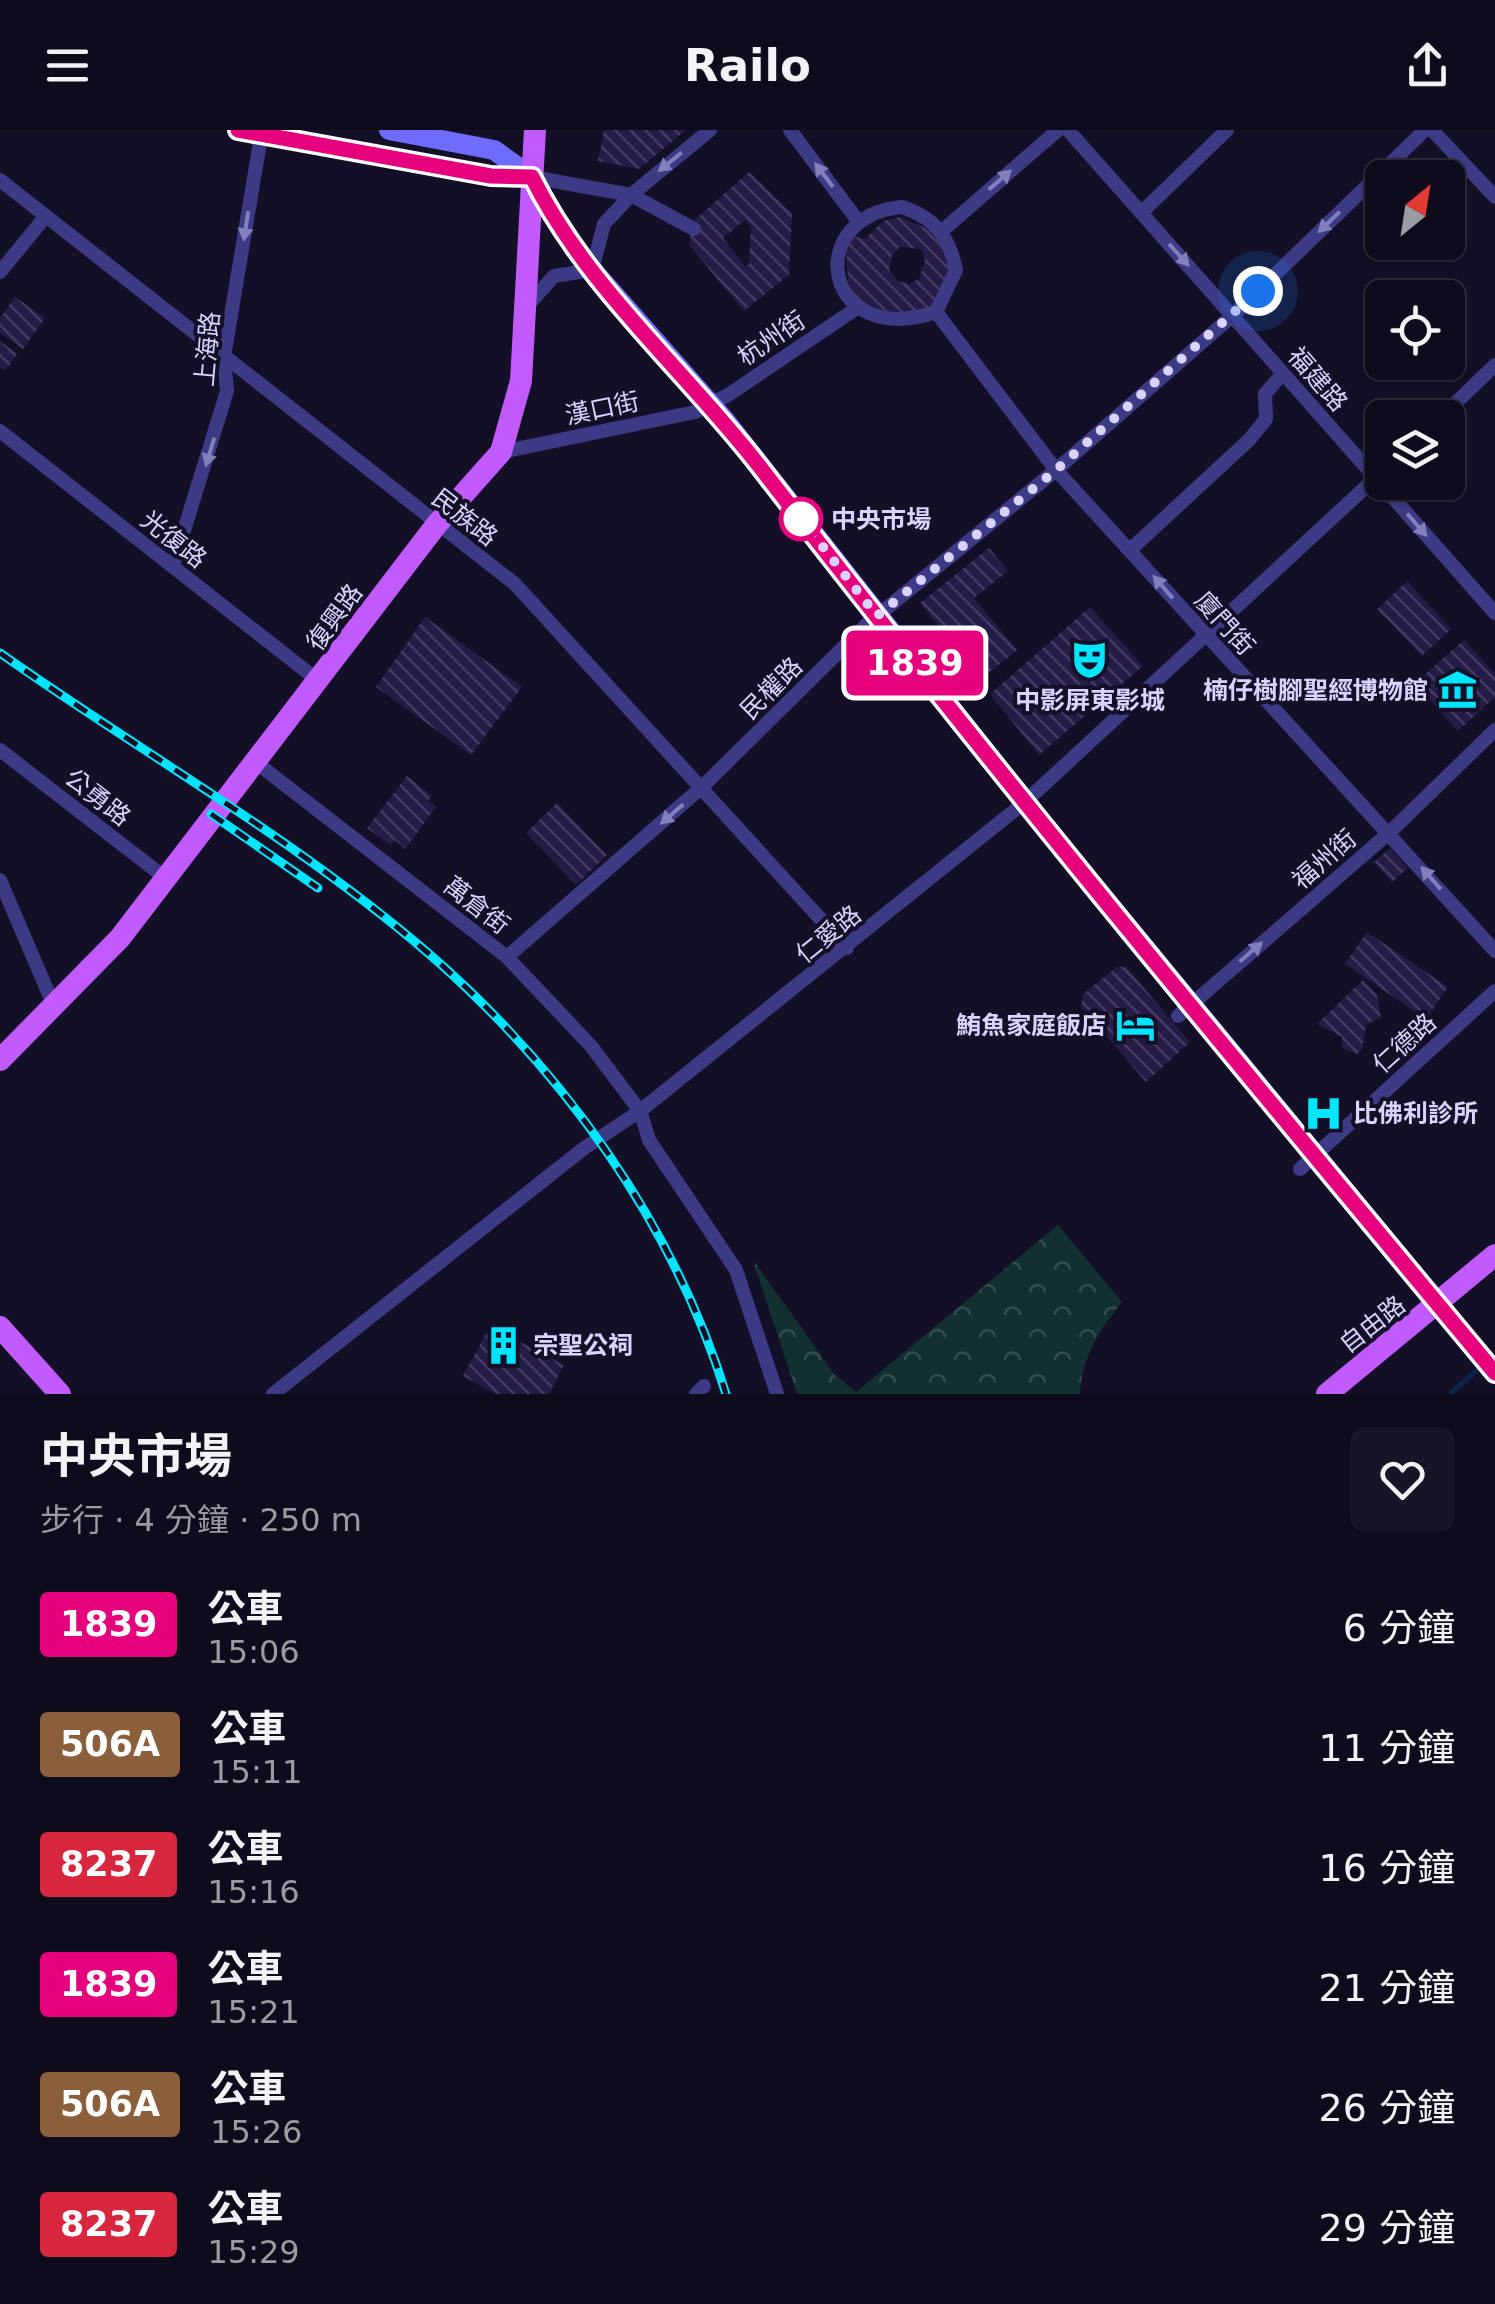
<!DOCTYPE html>
<html lang="zh-TW">
<head>
<meta charset="utf-8">
<style>
	:root { --surface:#0e0b1c; --page:#171425; --text:#f1f3f6; --muted:#9b9ba3; --line:#2e2b3b }
	body { margin:0; font-family:"DejaVu Sans","Noto Sans TC",sans-serif; background:var(--page); color:var(--text); height:100vh; display:flex; flex-direction:column; font-size:38px; white-space:nowrap }
	* { box-sizing:border-box; margin:0 }
	p { font-size:32px; color:var(--muted) }
	.icon { flex:none; width:55px; height:55px; fill:none; stroke:currentColor; stroke-width:2; stroke-linecap:round; stroke-linejoin:round }
	.map { position:relative; height:1264px; overflow:hidden }
	.panel { display:flex; flex-direction:column; background:var(--surface); flex:1 }
	.panel>* { flex:none }
	.badge { padding:0 20px; border-radius:8px; font-size:35px; line-height:65px }
	.needle { width:65px; rotate:30deg }
	.buttons { position:absolute; left:1365px; top:30px; display:grid; gap:20px }
	.buttons a { display:grid; place-items:center; width:100px; height:100px; border-radius:15px; background:var(--surface); box-shadow:0 2px 8px #0004,0 0 0 2px var(--line); font-size:50px }
	.you { position:absolute; width:50px; height:50px; margin:-25px; border:8px solid #fff; border-radius:50%; background:#1a73e8; box-shadow:0 0 0 15px #1a73e833 }
	.map>.badge { position:absolute; translate:-50% -50%; box-shadow:0 0 0 5px #fff }
	.round { display:grid; place-items:center; flex:none; width:105px; height:105px; border-radius:15px; background:var(--page) }
	.summary { display:flex; align-items:center; justify-content:space-between; height:170px; padding:0 40px }
	h1 { font-size:48px; font-weight:700; line-height:75px }
	ul { padding:0; list-style:none }
	li { display:flex; align-items:center; gap:30px; height:120px; padding:0 40px }
	li div { flex:1 }
	li b { display:block; font-size:38px }
	li em { font-style:normal }
	li .badge { min-width:110px; font-weight:700; text-align:center }
	header { display:flex; justify-content:space-between; align-items:center; height:130px; padding:0 40px; background:var(--surface); font-size:45px; font-weight:700 }
	.map>svg:first-child { display:block }
	.park { fill:url(#park-crowns) }
	.lines { fill:none; stroke-linecap:round; stroke-linejoin:round }
	.stream { stroke:#0c2248; stroke-width:5 }
	.building { fill:url(#building-back-hatch); fill-rule:evenodd }
	.street { stroke:#3d3a85; stroke-width:14 }
	.secondary { stroke:#6f6bff; stroke-width:20 }
	.primary { stroke:#c25bff; stroke-width:22 }
	.rail-casing { stroke:#00e5ff; stroke-width:9 }
	.rail { stroke:#130f26; stroke-width:5; stroke-dasharray:15; stroke-linecap:butt }
	.oneway { fill:#837fbc }
	.line-casing { stroke:#fff; stroke-width:22 }
	.line { stroke:#e6007e; stroke-width:15 }
	.walk { stroke:#d9d4ff; stroke-width:10; stroke-dasharray:0 18 }
	.stop-dot { fill:#fff; stroke:#e6007e; stroke-width:5 }
	.labels { text-anchor:middle; stroke-width:8; stroke-linejoin:round; paint-order:stroke }
	.street-label { font-size:25px; fill:#d9d4ff; stroke:#130f26 }
	.stop-label { font-size:25px; font-weight:bold; fill:#d9d4ff; stroke:#130f26; text-anchor:start }
	.poi-label { font-size:25px; font-weight:bold; fill:#d9d4ff; stroke:#130f26; text-anchor:end }
</style>
</head>
<body>
<header><svg class="icon" aria-label="menu" viewBox="0 0 24 24"><path d="M4 6h16M4 12h16M4 18h16"/></svg>Railo<svg class="icon" aria-label="share" viewBox="0 0 24 24"><path d="M12 15V3M7 8l5-5 5 5M5 13v7h14v-7"/></svg></header>
<div class="map">
<svg width="1495" height="1264" viewBox="0 0 1495 1264">
	<defs>
		<pattern id="park-crowns" width="20" height="18" patternUnits="userSpaceOnUse" patternTransform="scale(2.5)"><rect width="20" height="18" fill="#12302f"/><path d="M2 6a3 3 0 1 1 6 0M12 15a3 3 0 1 1 6 0" fill="none" stroke="#344d4e"/></pattern>
		<pattern id="building-back-hatch" width="6" height="6" patternUnits="userSpaceOnUse" patternTransform="scale(2.5)"><rect width="6" height="6" fill="#241b47"/><path d="M-1 5l2 2M0 0l6 6M5-1l2 2" fill="none" stroke="#433b63"/></pattern>
	</defs>
	<rect width="100%" height="100%" fill="#130f26"/>
	<path class="park" d="M1058 1095 1122 1172C1099 1201 1082 1226 1080 1264H797L753 1130 835 1245 856 1262Z"/>
	<g class="lines">
		<path class="stream" d="M1450 1264 1482 1236"/>
	</g>
	<path class="building" d="M604 0H686L639 39 598 31Z
		M749 42 792 83 789 145 744 181 689 115 691 93ZM745 90 751 97 749 134 745 136 723 108Z
		M900 87 935 102 947 121 952 146 931 179 885 188 849 163 846 121 854 106 865 109 883 91ZM900 117 921 119 925 130 919 149 909 154 898 151 889 140 892 126Z
		M15 167 45 188 23 219 0 203V188Z
		M0 211 17 224 5 241 0 237Z
		M989 418 1008 441 974 468 1017 520 981 549 920 473Z
		M1407 451 1451 499 1422 526 1377 479Z
		M1090 477 1143 536 1039 625 990 564Z
		M425 487 522 557 471 625 376 557Z
		M1464 510 1495 544V567L1458 601 1415 553Z
		M407 646 432 666 428 671 436 677 405 719 395 710 390 715 367 698Z
		M557 673 607 725 576 755 526 703Z
		M1390 718 1408 738 1392 752 1374 732Z
		M1367 802 1448 857 1426 889 1345 834Z
		M1117 837H1126L1190 912 1146 952 1081 877 1083 864Z
		M1363 850 1377 865 1381 888 1366 894 1362 919 1357 924 1342 918V907L1317 894Z
		M490 1196 564 1235 549 1264H495L463 1246Z"/>
	<g class="lines">
		<path class="street" d="M790 0 858 91
			M1068 0 1495 483
			M1432 0 1495 67
			M532 47 631 65 694 99
			M0 50 515 454 847 818
			M902 77C935 88 949 106 956 140L936 182C822 220 802 86 902 77Z
			M1141 83 1227 0
			M942 101 1058 0
			M0 142 46 86
			M528 175 554 146 592 140 604 94 631 65 710 0
			M936 182 1056 340 1495 821
			M1440 288 1495 235
			M0 301 320 552
			M501 322 695 282 728 265 857 178
			M1130 420 1249 310 1266 289 1265 264 1283 243
			M173 436 227 261 224 227 262 0
			M0 620 168 750
			M258 634 507 827 591 916 640 981 649 1010 736 1140 777 1264
			M0 750 54 876
			M507 827 702 657 866 495 1056 340 1232 186 1425 0
			M1178 886 1390 702 1495 600
			M1300 1039 1495 861
			M273 1264 583 1019 640 981 1025 672 1382 342
			M696 1264 704 1256"/>
		<path class="secondary" d="M238 0 491 46 532 47
			M389 0 494 20 532 47 574 119 724 289 1025 672 1495 1243"/>
		<path class="primary" d="M0 930 120 808 437 394 501 322 521 251 535 0
			M0 1197 60 1264
			M1327 1264 1495 1125"/>
		<defs>
			<path id="rail" d="M0 523C142 623 297 710 428 823 563 940 673 1093 726 1264
				M211 684 318 758"/>
		</defs>
		<use href="#rail" class="rail-casing"/>
		<use href="#rail" class="rail"/>
	</g>
	<defs><path id="oneway-solid" d="M-6-.8H1V-3.2L6.5 0L1 3.2V.8H-6Z" transform="scale(2.5)"/></defs>
	<g class="oneway">
		<use href="#oneway-solid" transform="translate(670 32) rotate(141)"/>
		<use href="#oneway-solid" transform="translate(824 45) rotate(-127)"/>
		<use href="#oneway-solid" transform="translate(1000 50) rotate(-41)"/>
		<use href="#oneway-solid" transform="translate(1329 92) rotate(136)"/>
		<use href="#oneway-solid" transform="translate(246 96) rotate(99)"/>
		<use href="#oneway-solid" transform="translate(1179 125) rotate(48)"/>
		<use href="#oneway-solid" transform="translate(210 322) rotate(107)"/>
		<use href="#oneway-solid" transform="translate(1417 395) rotate(49)"/>
		<use href="#oneway-solid" transform="translate(1163 457) rotate(-131)"/>
		<use href="#oneway-solid" transform="translate(672 684) rotate(139)"/>
		<use href="#oneway-solid" transform="translate(1431 748) rotate(-131)"/>
		<use href="#oneway-solid" transform="translate(1251 822) rotate(-41)"/>
	</g>
	<g class="lines">
		<defs>
			<path id="line" d="M238 0 491 46 532 47C587 158 685 240 760 337 998 645 1246 944 1495 1243"/>
		</defs>
		<use href="#line" class="line-casing"/>
		<use href="#line" class="line"/>
		<path class="walk" d="M801 389 877 486 1056 340 1258 161"/>
	</g>
	<defs>
		<symbol id="theatre-bare" viewBox="-9 -9 18 18"><path d="M-5-5.5Q0-4 5-5.5V0Q5 5 0 6Q-5 5-5 0ZM-3.3-2.5H-1v1.5H-3.3ZM1-2.5H3.3v1.5H1ZM-2.8 1Q0 5.5 2.8 1Z" fill="#00e5ff" stroke="#130f26" stroke-width="2.5" paint-order="stroke"/></symbol>
		<symbol id="museum-bare" viewBox="-9 -9 18 18"><path d="M0-6L6-3V-2H-6V-3ZM-5-1h2V3h-2ZM-1-1h2V3h-2ZM3-1h2V3H3ZM-6 4H6V6H-6Z" fill="#00e5ff" stroke="#130f26" stroke-width="2.5" paint-order="stroke"/></symbol>
		<symbol id="hotel-bare" viewBox="-9 -9 18 18"><path d="M-6-4.5h1.5V1H6V5H4.5V3h-9V5H-6ZM-4 0a1.8 1.8 0 1 1 3.6 0ZM.5 0V-2.5h3Q6-2.5 6 0Z" fill="#00e5ff" stroke="#130f26" stroke-width="2.5" paint-order="stroke"/></symbol>
		<symbol id="hospital-bare" viewBox="-9 -9 18 18"><path d="M-5-5h3v3.5h4V-5h3V5h-3V1.5h-4V5h-3Z" fill="#00e5ff" stroke="#130f26" stroke-width="2.5" paint-order="stroke"/></symbol>
		<symbol id="building-bare" viewBox="-9 -9 18 18"><path d="M-4-6H4V6H1V3H-1V6H-4ZM-2.5-4.3h1.7v1.8h-1.7ZM.8-4.3h1.7v1.8H.8ZM-2.5-1h1.7V.8h-1.7ZM.8-1h1.7V.8H.8Z" fill="#00e5ff" stroke="#130f26" stroke-width="2.5" paint-order="stroke"/></symbol>
	</defs>
	<g fill-rule="evenodd">
		<use href="#theatre-bare" x="1062" y="502" width="55" height="55"/>
		<use href="#museum-bare" x="1430" y="532" width="55" height="55"/>
		<use href="#hotel-bare" x="1108" y="868" width="55" height="55"/>
		<use href="#hospital-bare" x="1296" y="956" width="55" height="55"/>
		<use href="#building-bare" x="476" y="1188" width="55" height="55"/>
	</g>
	<circle class="stop-dot" cx="801" cy="389" r="20"/>
	<g class="labels">
		<g class="street-label">
			<text transform="translate(771 208) rotate(-34)" y="9">杭州街</text>
			<text transform="translate(207 219) rotate(-85)" y="9">上海路</text>
			<text transform="translate(1318 249) rotate(49)" y="9">福建路</text>
			<text transform="translate(602 278) rotate(-12)" y="9">漢口街</text>
			<text transform="translate(465 387) rotate(38)" y="9">民族路</text>
			<text transform="translate(174 409) rotate(38)" y="9">光復路</text>
			<text transform="translate(334 487) rotate(-54)" y="9">復興路</text>
			<text transform="translate(1225 493) rotate(48)" y="9">廈門街</text>
			<text transform="translate(771 558) rotate(-45)" y="9">民權路</text>
			<text transform="translate(98 667) rotate(38)" y="9">公勇路</text>
			<text transform="translate(1324 729) rotate(-41)" y="9">福州街</text>
			<text transform="translate(477 775) rotate(38)" y="9">萬倉街</text>
			<text transform="translate(828 804) rotate(-39)" y="9">仁愛路</text>
			<text transform="translate(1404 913) rotate(-42)" y="9">仁德路</text>
			<text transform="translate(1372 1194) rotate(-38)" y="9">自由路</text>
		</g>
		<g class="stop-label">
			<text x="831" y="398">中央市場</text>
		</g>
		<g class="poi-label">
			<text x="1428" y="569">楠仔樹腳聖經博物館</text>
			<text x="1090" y="579" text-anchor="middle">中影屏東影城</text>
			<text x="1106" y="904">鮪魚家庭飯店</text>
			<text x="1353" y="992" text-anchor="start">比佛利診所</text>
			<text x="533" y="1224" text-anchor="start">宗聖公祠</text>
		</g>
	</g>
</svg>
<div class="buttons">
<a><svg class="needle" viewBox="-14 -14 28 28"><path d="M0-13l5 13h-10z" fill="#e53935"/><path d="M0 13l5-13h-10z" fill="#9b9ba3"/></svg></a>
<a><svg class="icon" aria-label="locate" viewBox="0 0 24 24"><circle cx="12" cy="12" r="6"/><path d="M12 2v4M12 18v4M2 12h4M18 12h4"/></svg></a>
<a><svg class="icon" aria-label="layers" viewBox="0 0 24 24"><path d="M12 4l9 5-9 5-9-5zM3 14l9 5 9-5"/></svg></a>
</div>
<div class="you" style="left:1258px;top:161px"></div>
<b class="badge" style="left:915px;top:533px;background:#e6007e;color:#fff">1839</b>
</div>
<section class="panel">
<div class="summary"><div><h1>中央市場</h1><p>步行 · 4 分鐘 · 250 m</p></div><a class="round"><svg class="icon" aria-label="heart" viewBox="0 0 24 24"><path d="M12 20l-8-8c-3-5 5-10 8-4 3-6 11-1 8 4z"/></svg></a></div>
<ul>
<li><span class="badge" style="background:#e6007e;color:#fff">1839</span><div><b>公車</b><p>15:06</p></div><em>6 分鐘</em></li>
<li><span class="badge" style="background:#8b5e3c;color:#fff">506A</span><div><b>公車</b><p>15:11</p></div><em>11 分鐘</em></li>
<li><span class="badge" style="background:#d7263d;color:#fff">8237</span><div><b>公車</b><p>15:16</p></div><em>16 分鐘</em></li>
<li><span class="badge" style="background:#e6007e;color:#fff">1839</span><div><b>公車</b><p>15:21</p></div><em>21 分鐘</em></li>
<li><span class="badge" style="background:#8b5e3c;color:#fff">506A</span><div><b>公車</b><p>15:26</p></div><em>26 分鐘</em></li>
<li><span class="badge" style="background:#d7263d;color:#fff">8237</span><div><b>公車</b><p>15:29</p></div><em>29 分鐘</em></li>
</ul>
</section>
</body>
</html>
